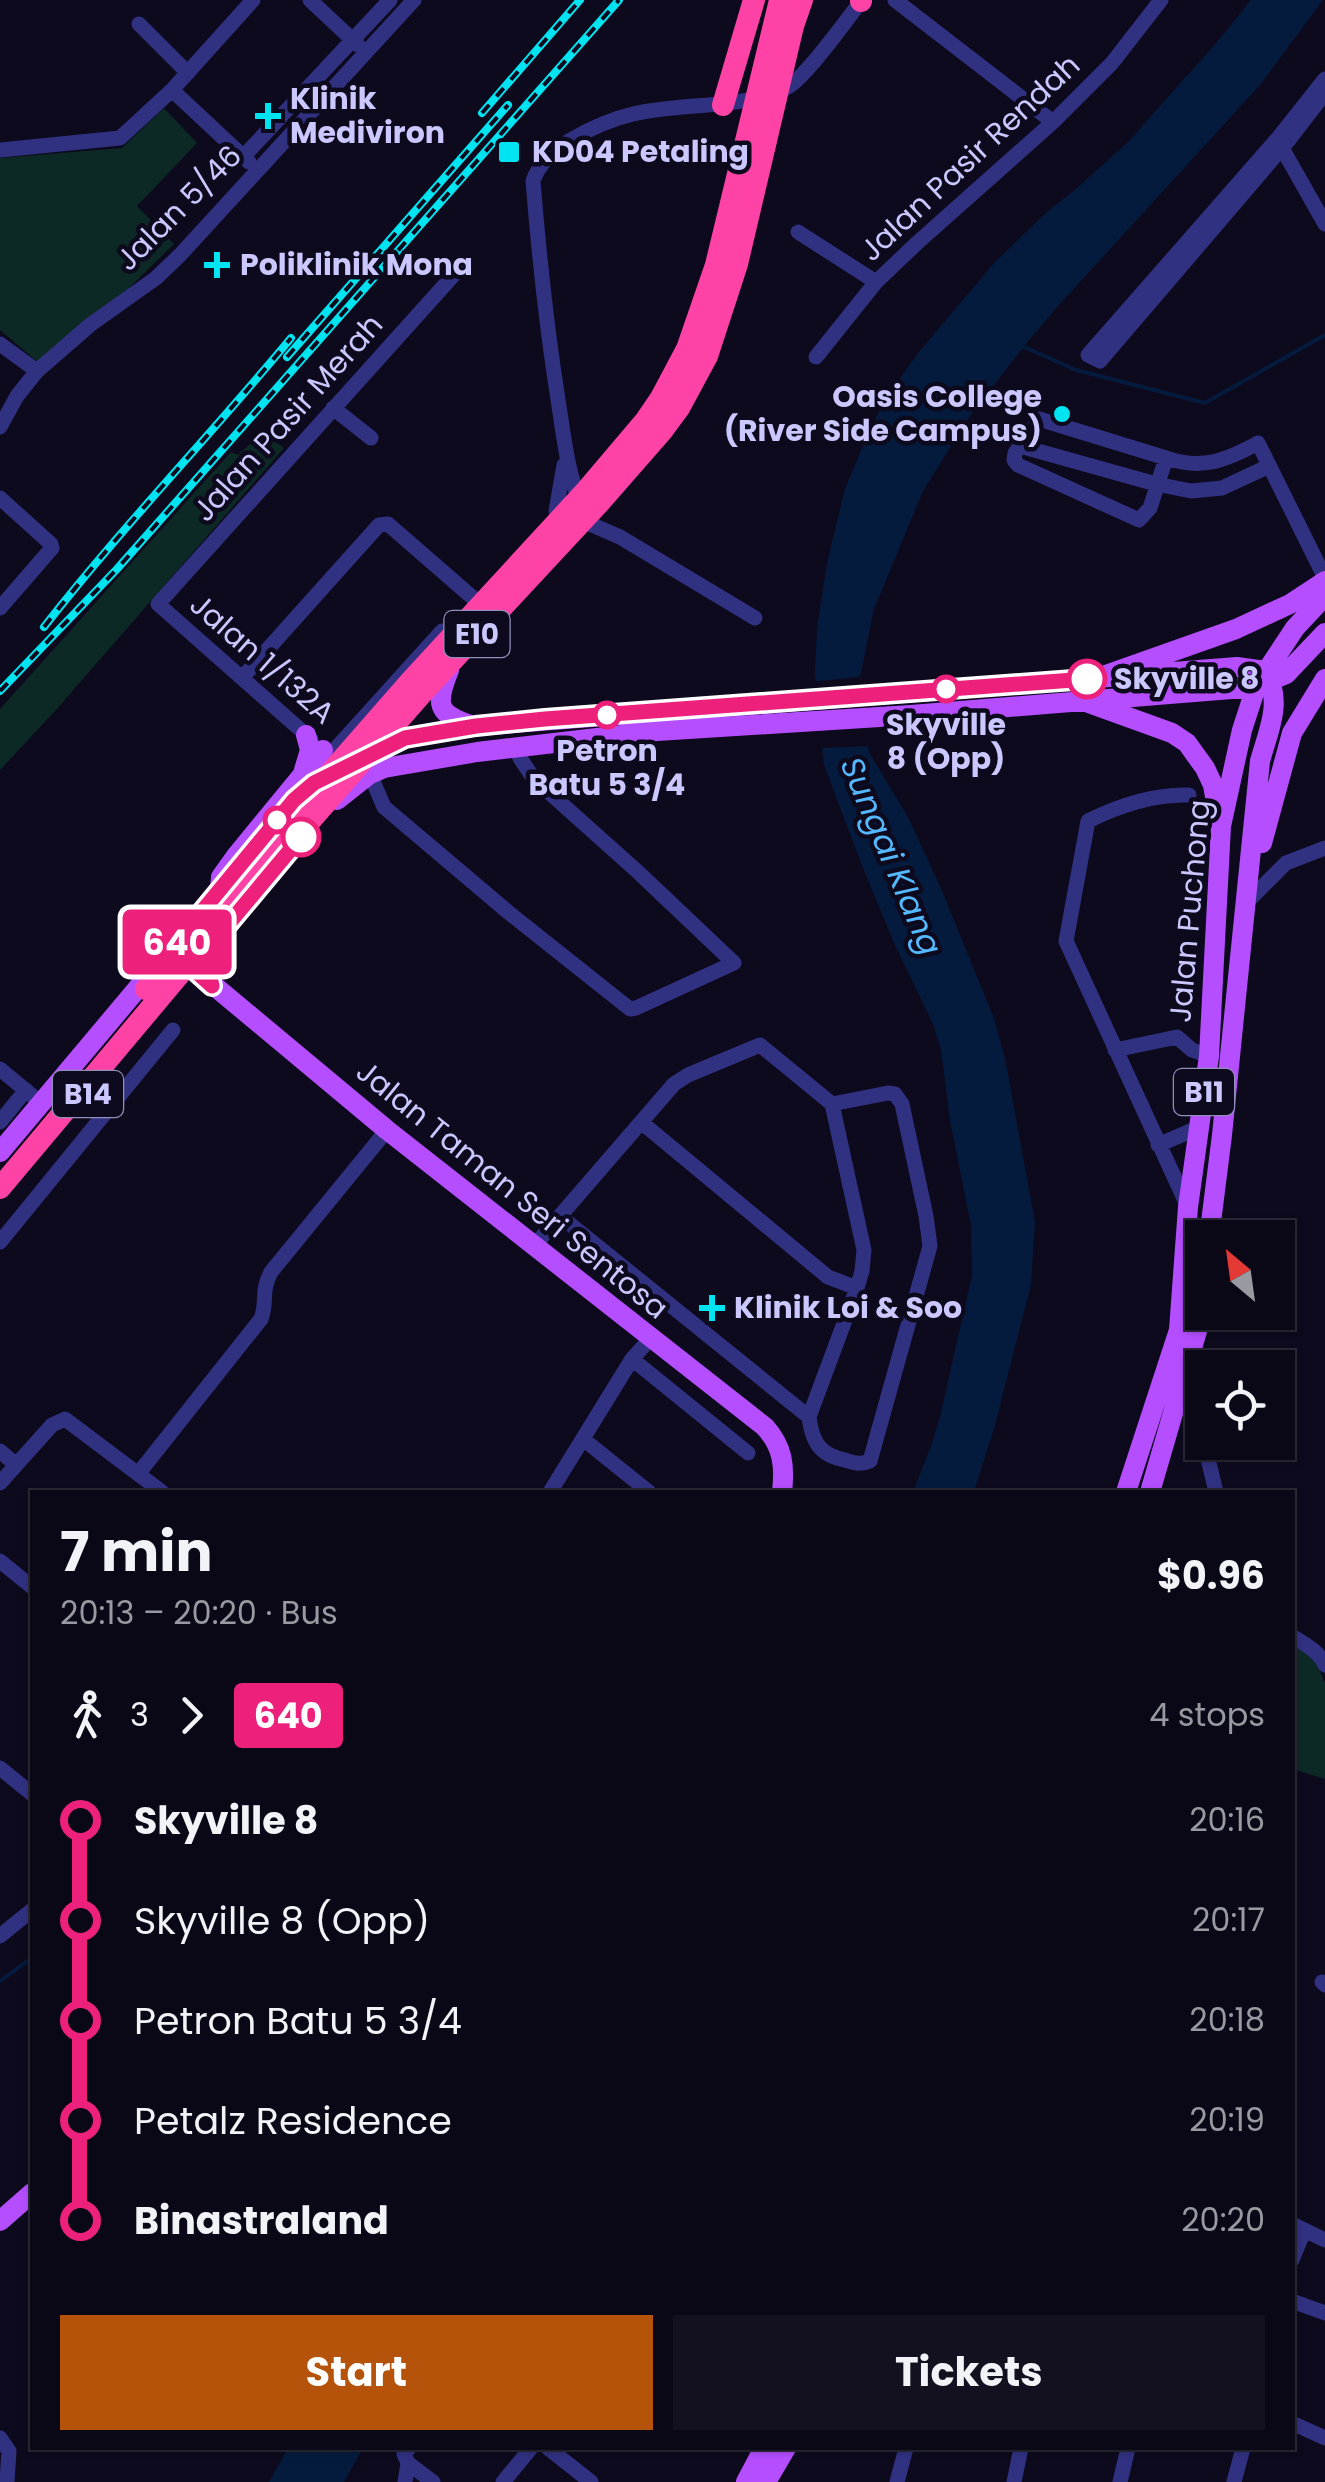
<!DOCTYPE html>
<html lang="en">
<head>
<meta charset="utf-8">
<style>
	:root { --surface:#0a0816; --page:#13111f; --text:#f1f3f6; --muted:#999aa1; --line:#2a2935; --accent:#b45309 }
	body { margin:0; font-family:Poppins,sans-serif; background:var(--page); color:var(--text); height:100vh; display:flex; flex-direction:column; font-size:38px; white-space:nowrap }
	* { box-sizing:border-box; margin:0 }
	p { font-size:32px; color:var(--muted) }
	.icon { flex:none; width:55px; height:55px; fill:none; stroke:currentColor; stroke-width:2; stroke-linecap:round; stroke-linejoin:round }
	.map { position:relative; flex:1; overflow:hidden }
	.drawer { position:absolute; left:30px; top:1490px; width:1265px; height:960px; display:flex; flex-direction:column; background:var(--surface); border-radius:0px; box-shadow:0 2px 8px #0004,0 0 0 2px var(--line) }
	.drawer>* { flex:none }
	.badge { padding:0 20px; border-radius:8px; font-size:35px; line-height:65px }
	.needle { width:65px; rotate:331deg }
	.tools { position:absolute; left:1185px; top:1220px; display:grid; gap:20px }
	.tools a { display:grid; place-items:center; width:110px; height:110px; border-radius:0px; background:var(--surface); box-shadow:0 2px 8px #0004,0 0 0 2px var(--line); font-size:50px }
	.map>.badge { position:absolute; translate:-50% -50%; box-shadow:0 0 0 5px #fff }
	.legs { display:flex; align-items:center; gap:15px; height:110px; padding:0 30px; font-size:32px }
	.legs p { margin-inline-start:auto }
	.summary { display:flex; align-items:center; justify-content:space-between; height:170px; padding:0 30px }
	h1 { font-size:55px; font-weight:700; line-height:75px }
	.button { display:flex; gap:20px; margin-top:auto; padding:20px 30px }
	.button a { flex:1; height:115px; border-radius:0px; background:var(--accent); color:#fff; font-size:40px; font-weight:700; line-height:115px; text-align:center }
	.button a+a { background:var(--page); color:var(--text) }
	ul { padding:0 30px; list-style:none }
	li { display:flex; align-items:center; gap:35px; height:100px; font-size:38px }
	li i { display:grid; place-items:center; width:15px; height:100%; margin:0 12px; background:currentColor }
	li i::after { content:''; width:25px; height:25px; margin:-12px; border:8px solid; border-radius:50%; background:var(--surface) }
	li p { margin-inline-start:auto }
	li:first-child i { background:linear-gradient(#0000 50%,currentColor 0) }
	li:last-child i { background:linear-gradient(currentColor 50%,#0000 0) }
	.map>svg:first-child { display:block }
	.green { fill:#0d2926 }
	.water { fill:#051b3d }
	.pier { fill:#0d0a1e }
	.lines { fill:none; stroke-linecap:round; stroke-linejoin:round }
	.stream { stroke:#051b3d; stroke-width:4 }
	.minor { stroke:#313182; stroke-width:15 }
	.major { stroke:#b54eff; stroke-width:20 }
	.highway { stroke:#ff42a5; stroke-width:22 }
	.rail-casing { stroke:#00e4f2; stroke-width:8 }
	.rail { stroke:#0d0a1e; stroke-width:4; stroke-dasharray:11; stroke-linecap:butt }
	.highway-bridge { stroke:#ff42a5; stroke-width:22 }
	.line-1-casing { stroke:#fff; stroke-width:22 }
	.line-1 { stroke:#ed207b; stroke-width:15 }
	.poi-dot { fill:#00e4f2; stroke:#0d0a1e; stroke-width:4 }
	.stop-1-dot { fill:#fff; stroke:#ed207b; stroke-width:5 }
	.labels { text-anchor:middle; stroke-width:9; stroke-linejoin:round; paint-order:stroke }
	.shield { fill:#0d0a1e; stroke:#928ebc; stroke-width:2.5 }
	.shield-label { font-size:28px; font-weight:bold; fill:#cbc7ff }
	.poi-label { font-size:30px; font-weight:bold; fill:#cbc7ff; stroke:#0d0a1e; text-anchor:start }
	.street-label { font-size:30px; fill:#cbc7ff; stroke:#0d0a1e }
	.stop-label { font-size:30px; font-weight:bold; fill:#cbc7ff; stroke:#0d0a1e }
	.water-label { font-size:32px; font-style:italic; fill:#55b8ff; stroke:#0d0a1e }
</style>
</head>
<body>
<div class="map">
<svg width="1325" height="2482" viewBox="0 0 1325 2482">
	<rect width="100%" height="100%" fill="#0d0a1e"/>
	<path class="green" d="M164 108 197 143 137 206 174 244 46 369 0 330V158L122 148Z
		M263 432 284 448 55 711 0 770V709L231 452 238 455Z
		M1292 1647 1312 1653 1325 1683V1779L1293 1769Z"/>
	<path class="water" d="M1251 0H1323L1260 85 1058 306 1025 345 970 416 923 491 874 609 860 677 864 737 870 754 908 817 940 886 994 1018 1005 1058 1035 1222 1031 1285 995 1425 974 1492H913L931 1446 940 1417 972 1275 971 1225 950 1120 941 1050 933 1024 894 943 861 863 824 765 815 674 817 628 827 563 845 489 868 434 886 398 918 353 995 262 1047 212 1076 189 1128 142 1217 42Z
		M288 2448H363L344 2482H269Z"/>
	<path class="pier" d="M865 676 866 709 872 746 818 748 811 682Z"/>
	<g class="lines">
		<path class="stream" d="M1022 346 1076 370 1205 403 1325 335
			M0 1981 32 1958"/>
		<path class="minor" d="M310 0 358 45
			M895 0 1053 122
			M139 24 188 73
			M1325 79 1279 137 1088 355 1100 361 1288 141 1325 93
			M172 90 249 162
			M1280 140 1282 148 1325 224
			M0 150 120 138 172 90 253 0
			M243 157 390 0
			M798 232 876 282
			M0 344 37 371
			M816 357 876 282 917 243 1053 122 1112 63 1161 0
			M333 408 371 438
			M0 427 17 396 37 371 90 325 156 278 180 255 414 0
			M1020 446 1156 484 1191 491 1222 488 1269 466
			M1166 458 1150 508 1139 520 1018 465 1014 460 1015 453 1039 419 1166 458C1202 470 1225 461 1258 443L1325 578
			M0 498 51 544 52 548 0 608
			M581 505C568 474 564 439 559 406 547 331 539 256 533 181 539 163 554 151 569 141 589 129 611 119 633 114 684 102 738 110 786 88 804 80 848 18 862 0
			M556 511 564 465
			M590 524 620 537 755 618
			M242 678 379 525 388 524 473 598
			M311 739 158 604 459 269
			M320 766 442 631
			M370 774 384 807 508 912 630 1009 636 1008 734 963 638 872 534 779 520 758 516 746
			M1246 903 1286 863 1325 848
			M1115 1050 1177 1037 1192 1050 1209 1056
			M0 1069 41 1103
			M0 1122 26 1090
			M641 1122 828 1277 857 1288
			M1158 1145 1200 1127
			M1188 1207 1066 941 1088 821C1118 806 1155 794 1189 795
			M560 1216 809 1417
			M0 1242 173 1030
			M534 1246 674 1084 688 1075 760 1045 832 1104 864 1250 862 1271 857 1288 809 1417
			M632 1359 748 1453
			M1180 1392 1200 1427 1202 1435
			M809 1417C812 1441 819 1455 845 1460 855 1463 860 1465 870 1461L930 1246 926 1216 902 1104 895 1094 888 1093 832 1104
			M583 1439 649 1492
			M1204 1442 1216 1492
			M0 1451 16 1465
			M138 1474 261 1319C268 1301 260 1293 271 1272L387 1130
			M0 1483 52 1425 65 1419 162 1492
			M550 1492 632 1359 650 1339
			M0 1561 32 1587
			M1292 1636C1304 1644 1319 1651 1325 1665
			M0 1768 32 1794
			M0 1936 32 1910
			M1322 1982 1325 1985
			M1292 2224 1325 2240
			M1292 2260 1304 2231
			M1292 2301 1325 2313
			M1292 2423 1325 2438
			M0 2438 9 2451 7 2482
			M548 2448 591 2482
			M408 2463 433 2482
			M405 2482 408 2463 404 2454 409 2448
			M503 2482 531 2448
			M897 2482 906 2448
			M1014 2482 1021 2448
			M1120 2482 1128 2448
			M1234 2482 1243 2448"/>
		<path class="major" d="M449 670C435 705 436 714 474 726
			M1106 675 1236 629 1290 604 1325 581
			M1122 676 1237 667 1265 671
			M1089 703 1172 733 1187 743 1205 768 1213 785 1218 814
			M369 755 405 738 476 726 1073 680 1120 676 1099 677
			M304 770 310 750 306 735
			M337 800 370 774 384 768 477 752 657 731 911 715 1256 687 1286 674 1325 633
			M1262 843 1292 733 1325 679
			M220 890 221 877 236 856 323 750
			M176 954 387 1130 765 1427C783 1447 785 1466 782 1492
			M0 1152 153 970
			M1209 1238 1222 1135 1260 761C1268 732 1283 702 1266 673
			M1126 1492 1179 1330 1188 1207 1209 1056 1221 826 1242 730 1256 687 1295 628 1325 596
			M1150 1492 1197 1331 1202 1288
			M0 2221 32 2193
			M746 2482 764 2448
			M766 2482 786 2448"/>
		<path class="highway" d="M861 0V1
			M723 105 754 0"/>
		<defs>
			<path id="rail" d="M482 113 580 0
				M287 357 508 105
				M44 627C122 527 210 436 291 338
				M0 691 117 569 619 0"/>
		</defs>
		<use href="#rail" class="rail-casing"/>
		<use href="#rail" class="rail"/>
		<path class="highway-bridge" d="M146 989 256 858 410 682 585 492 646 420 661 398 687 349 716 265 780 0
			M0 1188 266 871 424 691 599 503 662 431 679 408 707 356 737 264 793 26 802 0"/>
	</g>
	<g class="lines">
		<defs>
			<path id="line-1" d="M301 837 210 946 208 969 212 986 171 949 294 800 314 783 405 738 476 726 545 719 1087 679"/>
		</defs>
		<use href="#line-1" class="line-1-casing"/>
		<use href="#line-1" class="line-1"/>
	</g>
	<g class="poi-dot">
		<path d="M263 101h10v10h10v10h-10v10h-10v-10h-10v-10h10z"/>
		<rect x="497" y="140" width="24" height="24" rx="5"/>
		<path d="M212 250h10v10h10v10h-10v10h-10v-10h-10v-10h10z"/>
		<circle cx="1062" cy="414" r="10"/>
		<path d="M707 1293h10v10h10v10h-10v10h-10v-10h-10v-10h10z"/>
	</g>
	<g class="stop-1-dot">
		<circle cx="1087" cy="679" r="18"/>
		<circle cx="946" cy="689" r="12"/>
		<circle cx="607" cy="715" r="12"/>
		<circle cx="277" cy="820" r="12"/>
		<circle cx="301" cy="837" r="18"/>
	</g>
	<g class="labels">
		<g class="shield">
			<rect x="444.5" y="611" width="65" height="46" rx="8"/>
			<rect x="1174" y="1069" width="60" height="46" rx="8"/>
			<rect x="53" y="1071" width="70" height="46" rx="8"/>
		</g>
		<g class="shield-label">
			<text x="477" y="644">E10</text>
			<text x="1204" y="1102">B11</text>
			<text x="88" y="1104">B14</text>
		</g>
		<g class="poi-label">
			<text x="290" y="109">Klinik<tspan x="290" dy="34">Mediviron</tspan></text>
			<text x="532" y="162">KD04 Petaling</text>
			<text x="240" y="275">Poliklinik Mona</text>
			<text x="1042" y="407" text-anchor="end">Oasis College<tspan x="1042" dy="34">(River Side Campus)</tspan></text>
			<text x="734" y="1318">Klinik Loi &amp; Soo</text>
		</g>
		<g class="street-label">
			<text transform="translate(970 158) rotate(-43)" y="10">Jalan Pasir Rendah</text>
			<text transform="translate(179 208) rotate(-45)" y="10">Jalan 5/46</text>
			<text transform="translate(288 418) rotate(-48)" y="10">Jalan Pasir Merah</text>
			<text transform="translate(262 659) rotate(41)" y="10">Jalan 1/132A</text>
			<text transform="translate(1190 911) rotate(-85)" y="10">Jalan Puchong</text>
			<text transform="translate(512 1190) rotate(39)" y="10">Jalan Taman Seri Sentosa</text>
		</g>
		<g class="stop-label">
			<text x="1114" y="689" text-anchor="start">Skyville 8</text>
			<text x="946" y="735">Skyville<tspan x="946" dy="34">8 (Opp)</tspan></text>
			<text x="607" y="761">Petron<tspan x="607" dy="34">Batu 5 3/4</tspan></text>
		</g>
		<g class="water-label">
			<text transform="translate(891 856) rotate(67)" y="11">Sungai Klang</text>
		</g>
	</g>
</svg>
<div class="tools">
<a><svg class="needle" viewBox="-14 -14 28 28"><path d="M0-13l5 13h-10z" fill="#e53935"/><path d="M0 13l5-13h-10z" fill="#999aa1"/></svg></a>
<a><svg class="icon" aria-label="locate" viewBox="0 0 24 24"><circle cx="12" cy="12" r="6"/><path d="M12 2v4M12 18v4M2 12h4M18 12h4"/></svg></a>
</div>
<b class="badge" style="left:177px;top:942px;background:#ed207b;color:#fff">640</b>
<section class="drawer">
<div class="summary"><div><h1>7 min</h1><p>20:13 – 20:20 · Bus</p></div><b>$0.96</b></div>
<div class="legs"><svg class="icon" aria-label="walk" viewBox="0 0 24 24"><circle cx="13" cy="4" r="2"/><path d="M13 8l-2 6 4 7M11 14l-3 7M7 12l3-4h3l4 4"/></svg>3<svg class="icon" aria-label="forward" viewBox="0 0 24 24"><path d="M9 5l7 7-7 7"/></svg><b class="badge" style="background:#ed207b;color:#fff">640</b><p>4 stops</p></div>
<ul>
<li><i style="color:#ed207b"></i><b>Skyville 8</b><p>20:16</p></li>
<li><i style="color:#ed207b"></i><span>Skyville 8 (Opp)</span><p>20:17</p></li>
<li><i style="color:#ed207b"></i><span>Petron Batu 5 3/4</span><p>20:18</p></li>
<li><i style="color:#ed207b"></i><span>Petalz Residence</span><p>20:19</p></li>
<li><i style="color:#ed207b"></i><b>Binastraland</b><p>20:20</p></li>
</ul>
<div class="button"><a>Start</a><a>Tickets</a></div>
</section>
</div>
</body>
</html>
